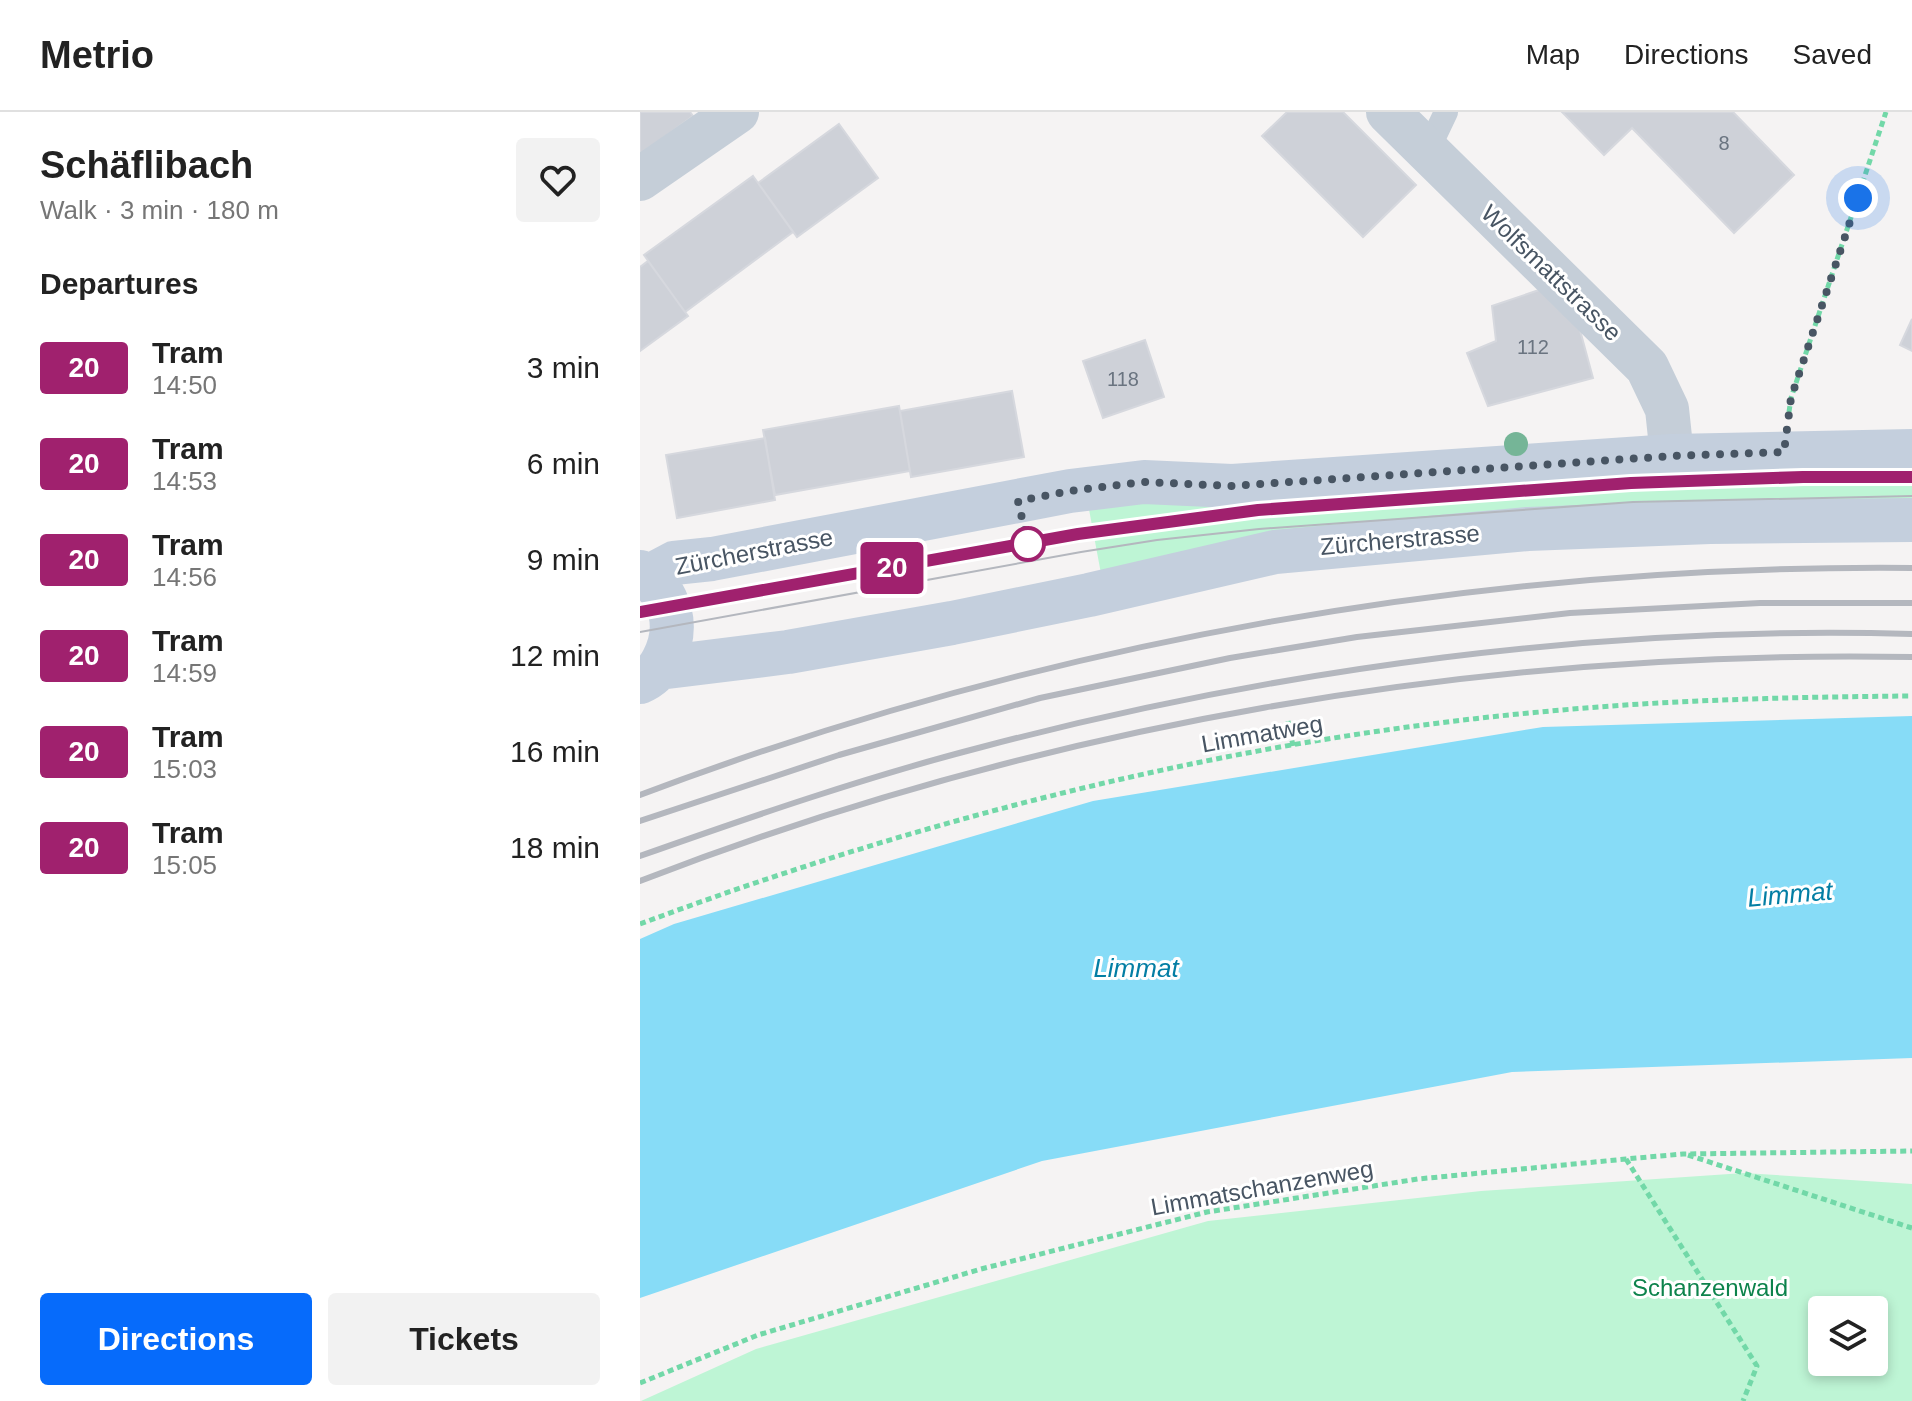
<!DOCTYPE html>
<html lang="en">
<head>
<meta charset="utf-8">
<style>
	:root { --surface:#fff; --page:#f2f2f2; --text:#222; --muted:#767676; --line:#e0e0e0; --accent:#066bfb }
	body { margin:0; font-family:Arial,sans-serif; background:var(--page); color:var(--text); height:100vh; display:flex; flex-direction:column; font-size:30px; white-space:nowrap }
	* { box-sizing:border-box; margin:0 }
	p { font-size:26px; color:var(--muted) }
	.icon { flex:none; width:44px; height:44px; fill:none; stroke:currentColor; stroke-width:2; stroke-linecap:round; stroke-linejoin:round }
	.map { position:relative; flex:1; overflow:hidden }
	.side { display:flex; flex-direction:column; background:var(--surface); width:640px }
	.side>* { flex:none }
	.badge { padding:0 16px; border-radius:6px; font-size:28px; line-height:52px }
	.controls { position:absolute; left:1168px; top:1184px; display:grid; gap:16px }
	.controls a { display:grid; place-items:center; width:80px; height:80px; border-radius:8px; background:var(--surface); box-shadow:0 4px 12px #0003; font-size:40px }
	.you { position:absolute; width:40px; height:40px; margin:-20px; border:6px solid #fff; border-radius:50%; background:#1a73e8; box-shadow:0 0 0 12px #1a73e833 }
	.map>.badge { position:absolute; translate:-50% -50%; box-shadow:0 0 0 4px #fff }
	h2 { padding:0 40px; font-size:30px; line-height:72px }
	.round { display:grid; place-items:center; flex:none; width:84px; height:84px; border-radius:8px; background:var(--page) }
	.head { display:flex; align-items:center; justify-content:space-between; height:136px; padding:0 40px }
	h1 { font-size:38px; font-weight:700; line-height:60px }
	.action { display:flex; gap:16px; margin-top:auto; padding:16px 40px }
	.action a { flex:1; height:92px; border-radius:8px; background:var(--accent); color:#fff; font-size:32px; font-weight:700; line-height:92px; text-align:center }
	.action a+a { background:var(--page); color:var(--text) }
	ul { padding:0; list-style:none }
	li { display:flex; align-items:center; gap:24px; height:96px; padding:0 40px }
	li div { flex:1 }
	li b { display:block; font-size:30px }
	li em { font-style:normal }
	li .badge { min-width:88px; font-weight:700; text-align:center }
	header { display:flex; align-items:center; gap:48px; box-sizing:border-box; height:112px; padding:0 40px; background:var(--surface); border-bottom:2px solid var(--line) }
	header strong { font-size:38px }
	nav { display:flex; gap:44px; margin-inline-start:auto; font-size:28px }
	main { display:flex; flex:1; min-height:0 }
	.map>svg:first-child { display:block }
	.green { fill:#bef5d5; fill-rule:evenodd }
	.water { fill:#87dcf7 }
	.building { fill:#ced1d8; stroke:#d6d8de; stroke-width:2 }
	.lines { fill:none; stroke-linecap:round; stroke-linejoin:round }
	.path { stroke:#72d8a8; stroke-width:5; stroke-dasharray:6 4; stroke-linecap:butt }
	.lane { stroke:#c5ced8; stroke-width:24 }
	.street { stroke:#c5ced8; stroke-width:44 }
	.secondary { stroke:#c4cfdd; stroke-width:44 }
	.tram { stroke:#b4b7be; stroke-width:2 }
	.rail { stroke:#b4b7be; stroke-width:6 }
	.tree { fill:#75b597 }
	.line-casing { stroke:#fff; stroke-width:18 }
	.line { stroke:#a0216e; stroke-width:12 }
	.walk { stroke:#485563; stroke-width:8; stroke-dasharray:0 14.4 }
	.stop-dot { fill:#fff; stroke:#a0216e; stroke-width:4 }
	.labels { text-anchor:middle; stroke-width:6; stroke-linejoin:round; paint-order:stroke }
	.number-label { font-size:20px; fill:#6a7480 }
	.street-label { font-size:24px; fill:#485563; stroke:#fff }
	.park-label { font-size:24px; fill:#0d834c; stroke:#fff }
	.water-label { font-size:26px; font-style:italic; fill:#037ea4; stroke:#fff }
</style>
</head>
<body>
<header>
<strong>Metrio</strong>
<nav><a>Map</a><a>Directions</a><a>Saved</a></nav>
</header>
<main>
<section class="side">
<div class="head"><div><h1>Schäflibach</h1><p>Walk · 3 min · 180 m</p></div><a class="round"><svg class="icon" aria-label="heart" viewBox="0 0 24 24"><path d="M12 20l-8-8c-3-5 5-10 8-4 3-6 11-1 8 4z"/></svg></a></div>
<h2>Departures</h2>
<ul>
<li><span class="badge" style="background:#a0216e;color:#fff">20</span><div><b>Tram</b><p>14:50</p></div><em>3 min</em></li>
<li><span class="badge" style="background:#a0216e;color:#fff">20</span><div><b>Tram</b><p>14:53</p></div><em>6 min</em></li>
<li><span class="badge" style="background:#a0216e;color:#fff">20</span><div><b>Tram</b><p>14:56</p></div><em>9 min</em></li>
<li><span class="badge" style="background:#a0216e;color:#fff">20</span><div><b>Tram</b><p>14:59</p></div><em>12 min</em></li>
<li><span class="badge" style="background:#a0216e;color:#fff">20</span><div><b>Tram</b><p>15:03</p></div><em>16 min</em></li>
<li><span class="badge" style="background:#a0216e;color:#fff">20</span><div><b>Tram</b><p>15:05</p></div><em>18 min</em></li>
</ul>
<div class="action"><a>Directions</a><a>Tickets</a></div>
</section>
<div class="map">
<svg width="1272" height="1289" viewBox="0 0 1272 1289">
	<rect width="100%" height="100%" fill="#f5f3f3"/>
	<path class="green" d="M1272 354V395L462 467 448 392Z
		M1104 1061 1272 1072V1289H1L116 1237 568 1109 841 1079ZM1182 1198H1234V1250H1182Z"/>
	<path class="water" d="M1272 604V946L872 960 402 1049 0 1186V827L34 812 453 689 903 615Z"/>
	<path class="building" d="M0 0H50L53 4 0 43Z
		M647 0H703L776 73 723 125 622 24Z
		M922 0H1093L1154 63 1094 121 992 16 964 43Z
		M199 12 238 66 157 125 118 71Z
		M113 64 153 120 45 200 4 143Z
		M8 149 48 204 0 239V155Z
		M905 176 937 207 953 266 848 294 827 241 856 229 852 194Z
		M1272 207V239L1260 233Z
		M505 228 524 285 463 306 443 249Z
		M372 279 384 345 271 365 260 299Z
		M259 294 270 359 135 383 123 318Z
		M125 326 135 388 37 406 26 343Z"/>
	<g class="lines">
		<path class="path" d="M1149 300 1151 286 1246 0
			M648 609 653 634
			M0 812C289 704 593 628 900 600 1023 588 1148 585 1272 584
			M1048 1043 1272 1116
			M986 1047 1117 1254 1103 1289
			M0 1271 118 1223 341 1157 567 1100 778 1067 986 1047 1043 1042 1272 1039"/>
		<path class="lane" d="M787 40 806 0"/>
		<path class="street" d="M748 0 1007 255 1027 297 1032 344
			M0 67 97 0"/>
		<path class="secondary" d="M0 460C32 480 40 516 23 548 18 558 10 566 0 570
			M8 465 34 451 72 447 430 379 504 370 592 374 1032 344 1272 339
			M19 556 148 540 312 511 449 483 635 440 888 417 1070 410 1272 408"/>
		<path class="tram" d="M0 500 458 419 618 398 991 371 1163 365H1272
			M0 520 441 440 517 428 619 417 993 390 1272 384"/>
		<path class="rail" d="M0 683C404 530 840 452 1272 456
			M0 709 199 643 400 586 590 546 717 525 930 501 1120 491H1272
			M0 744C113 704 226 665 342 635 642 556 962 513 1272 522
			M0 769C402 613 841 537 1272 545"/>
	</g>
	<circle class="tree" cx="876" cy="332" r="12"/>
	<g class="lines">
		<defs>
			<path id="line" d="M0 500 438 422 618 398 991 371 1163 365H1272"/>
		</defs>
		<use href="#line" class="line-casing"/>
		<use href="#line" class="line"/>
		<path class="walk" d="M388 432 378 389 430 379 504 370 592 374 1032 344 1144 340 1151 286 1218 86"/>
	</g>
	<circle class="stop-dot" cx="388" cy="432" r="16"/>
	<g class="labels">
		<g class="number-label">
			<text x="1084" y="38">8</text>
			<text x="893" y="242">112</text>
			<text x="483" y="274">118</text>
		</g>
		<g class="street-label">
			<text transform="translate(911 161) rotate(44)" y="8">Wolfsmattstrasse</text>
			<text transform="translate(760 428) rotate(-5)" y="8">Zürcherstrasse</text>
			<text transform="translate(114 440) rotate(-11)" y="8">Zürcherstrasse</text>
			<text transform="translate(622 622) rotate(-10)" y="8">Limmatweg</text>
			<text transform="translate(622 1076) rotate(-10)" y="8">Limmatschanzenweg</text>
		</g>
		<g class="park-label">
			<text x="1070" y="1184">Schanzenwald</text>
		</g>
		<g class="water-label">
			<text transform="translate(1150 782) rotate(-5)" y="9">Limmat</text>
			<text x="496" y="865">Limmat</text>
		</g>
	</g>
</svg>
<div class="controls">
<a><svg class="icon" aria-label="layers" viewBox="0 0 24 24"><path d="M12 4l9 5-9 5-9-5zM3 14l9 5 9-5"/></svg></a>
</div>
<div class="you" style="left:1218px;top:86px"></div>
<b class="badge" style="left:252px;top:456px;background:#a0216e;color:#fff">20</b>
</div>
</main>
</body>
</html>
